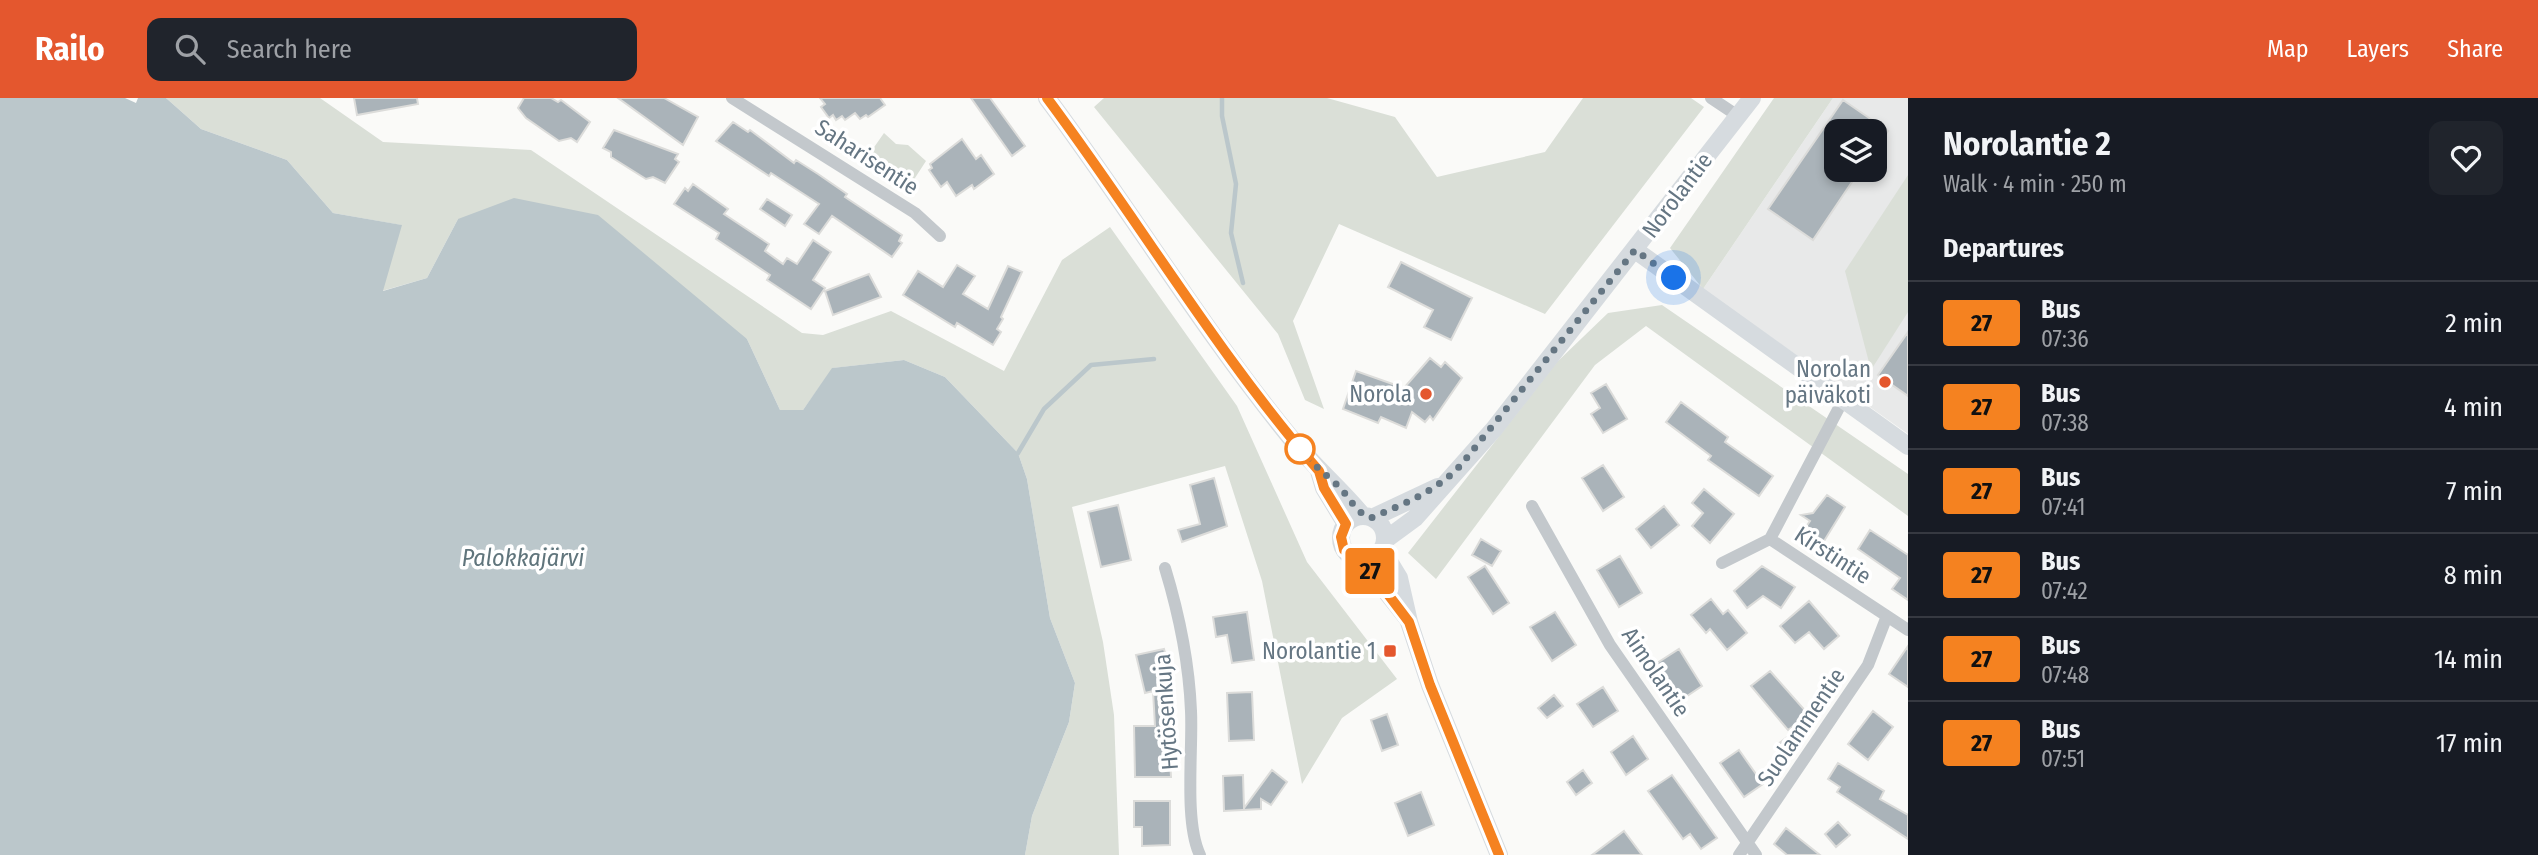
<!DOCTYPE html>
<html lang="en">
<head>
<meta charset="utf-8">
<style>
	:root { --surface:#171b24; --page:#20242c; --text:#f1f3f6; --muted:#9ea1a6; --line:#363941; --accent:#e4572e }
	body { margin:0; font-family:"Fira Sans Condensed",sans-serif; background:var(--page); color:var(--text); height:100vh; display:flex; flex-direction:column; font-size:26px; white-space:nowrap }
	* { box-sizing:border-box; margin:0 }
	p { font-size:23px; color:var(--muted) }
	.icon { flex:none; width:38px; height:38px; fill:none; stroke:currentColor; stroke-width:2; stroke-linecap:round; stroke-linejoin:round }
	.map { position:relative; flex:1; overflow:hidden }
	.panel { display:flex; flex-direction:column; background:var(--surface); width:630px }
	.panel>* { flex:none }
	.badge { padding:0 14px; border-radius:5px; font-size:24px; line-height:46px }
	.buttons { position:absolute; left:1824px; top:21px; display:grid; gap:14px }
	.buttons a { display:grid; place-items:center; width:63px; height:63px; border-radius:14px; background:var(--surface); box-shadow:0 4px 10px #0003; font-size:35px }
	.you { position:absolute; width:35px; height:35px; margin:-18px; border:5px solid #fff; border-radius:50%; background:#1a73e8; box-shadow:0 0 0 10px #1a73e833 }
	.map>.badge { position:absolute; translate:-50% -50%; box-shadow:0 0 0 4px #fff }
	h2 { padding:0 35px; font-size:26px; line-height:63px }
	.round { display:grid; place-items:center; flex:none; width:74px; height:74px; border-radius:14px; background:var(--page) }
	.overview { display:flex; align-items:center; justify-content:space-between; height:119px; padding:0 35px }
	h1 { font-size:33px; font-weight:700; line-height:52px }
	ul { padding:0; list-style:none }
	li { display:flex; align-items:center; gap:21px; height:84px; padding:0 35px; border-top:2px solid var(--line) }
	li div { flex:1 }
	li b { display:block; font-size:26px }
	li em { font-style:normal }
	li .badge { min-width:77px; font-weight:700; text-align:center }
	header { display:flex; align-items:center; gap:42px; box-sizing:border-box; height:98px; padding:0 35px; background:var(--accent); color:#fff }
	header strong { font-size:33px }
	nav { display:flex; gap:38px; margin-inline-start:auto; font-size:24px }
	.search { width:490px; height:63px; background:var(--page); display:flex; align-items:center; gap:18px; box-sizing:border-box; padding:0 24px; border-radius:14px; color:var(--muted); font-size:26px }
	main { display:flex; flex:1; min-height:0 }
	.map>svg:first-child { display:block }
	.built { fill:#e8e9e9; fill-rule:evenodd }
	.green { fill:#dadfd7 }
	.water { fill:#bbc7cb }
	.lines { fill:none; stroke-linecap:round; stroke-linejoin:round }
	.stream { stroke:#bbc7cb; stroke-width:4.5 }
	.building { fill:#aab3b9; stroke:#dcdcda; stroke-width:2 }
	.street { stroke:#c3c8cc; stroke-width:12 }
	.secondary { stroke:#d6dbdf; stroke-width:18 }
	.line-casing { stroke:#fff; stroke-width:16 }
	.line { stroke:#f58220; stroke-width:10 }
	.walk { stroke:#657683; stroke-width:7; stroke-dasharray:0 12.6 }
	.poi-dot { fill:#e4572e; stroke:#fff; stroke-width:2.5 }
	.stop-dot { fill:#fff; stroke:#f58220; stroke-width:3.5 }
	.labels { text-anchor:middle; stroke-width:7; stroke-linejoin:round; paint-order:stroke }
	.street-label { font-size:23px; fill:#657683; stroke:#fff }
	.poi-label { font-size:23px; fill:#657683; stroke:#fff; text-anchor:end }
	.water-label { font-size:24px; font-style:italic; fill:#60757c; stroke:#fff }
</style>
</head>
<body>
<header>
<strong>Railo</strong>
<div class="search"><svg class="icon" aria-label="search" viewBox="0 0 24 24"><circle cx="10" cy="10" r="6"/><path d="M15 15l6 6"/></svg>Search here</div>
<nav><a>Map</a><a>Layers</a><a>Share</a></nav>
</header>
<main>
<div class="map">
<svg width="1908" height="757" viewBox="0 0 1908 757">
	<rect width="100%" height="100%" fill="#fafaf8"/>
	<path class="built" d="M1833 0H1908V336L1703 191ZM1836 33H1874V72H1836Z"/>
	<path class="green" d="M166 0H320L383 44 531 52 802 235 823 237 891 213 1004 273 1062 162 1110 129 1237 308 1307 464 1397 581 1342 620 1302 686 1262 483 1225 368 1072 409 1103 544 1114 617 1119 757H1025L1032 718 1069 624 1075 585 1050 520 1027 381 1018 355 945 279 904 262 833 270 803 312H780L747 241 458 121 427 180 382 193 401 127 333 115 287 62 201 31Z
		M1104 0H1327L1395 19 1437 79 1545 54 1583 0H1691L1704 9 1545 216 1339 126 1293 223 1324 311 1305 302 1278 236 1094 9Z
		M1774 0H1833L1703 191 1670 150Z
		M884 35 896 46 908 47 926 63 913 83 870 55Z
		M1908 77V214L1871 272 1845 173Z
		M1662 207 1908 376V418L1646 228 1595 267 1436 481 1408 455 1557 264 1608 215Z"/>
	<path class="water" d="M0 0H125L136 5 138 0H166L201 31 287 62 333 115 402 127 383 193 427 180 458 121 514 100 598 117 747 241 780 312H803L832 270 904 262 945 279 1018 355 1027 381 1050 520 1075 585 1069 624 1032 718 1025 757H0Z"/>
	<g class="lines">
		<path class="stream" d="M1222 0V18L1236 86 1231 135 1243 185
			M1018 355 1044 311 1091 267 1154 261"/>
	</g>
	<path class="building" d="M354 0H417L418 6 357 17Z
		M524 0H551L558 4 561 2 590 24 577 44 571 40 559 43 526 20 518 10Z
		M618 0H664L698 19 683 47Z
		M820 0H880L885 7 868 19 866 17 860 21 855 15 845 22 842 18 836 22 833 17 829 20 821 9 825 6Z
		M971 0H990L1025 48 1012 58Z
		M1843 2 1888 33 1874 51V33H1836V72H1860L1813 142 1768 111Z
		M733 24 748 34 750 32 794 65 796 62 818 76 847 96 845 99 902 137 899 143 902 145 892 159 832 118 819 136 804 126 819 106 771 75 769 78 716 43Z
		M614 32 678 56 675 61 679 64 665 85 653 79 646 81 611 59V54L603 50Z
		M962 41 976 61 981 57 994 76 974 91 972 87 956 98 947 84 941 89 929 72 932 70 930 66Z
		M693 86 728 111 724 116 769 146 765 153 783 166 787 160 797 166 813 142 831 154 813 182 825 190 811 211 767 182 770 177 716 141 719 135 674 106 685 90 688 93Z
		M767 101 792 117 785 128 760 111Z
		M1401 164 1472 200 1451 242 1424 229 1433 212 1388 189Z
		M957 167 975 178 963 196 988 211 1008 168 1022 174 1001 219 1003 221 997 231 1001 234 993 247 957 225 955 229 903 197 918 173 943 189Z
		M869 176 881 199 833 217 825 193Z
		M1908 234V298L1878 277Z
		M1430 260 1441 269 1445 264 1462 280 1433 322 1430 318 1425 324 1412 314 1406 330 1381 319 1378 325 1343 311 1356 273 1404 290Z
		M1606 286 1627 321 1603 335 1591 316 1600 310 1591 295Z
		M1681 304 1728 339 1725 344 1773 378 1759 398 1708 362 1711 358 1666 324Z
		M1603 367 1624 399 1603 413 1582 380Z
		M1214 380 1227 428 1182 444 1178 432 1200 426 1190 387Z
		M1704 391 1734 416 1710 445 1692 428 1703 415 1692 405Z
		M1827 397 1845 409 1821 448 1801 436 1810 423 1801 417 1813 415Z
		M1118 407 1131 462 1101 469 1088 414Z
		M1664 408 1679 427 1651 450 1636 431Z
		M1870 432 1908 457V502L1892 491 1900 480 1858 451Z
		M1481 441 1501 453 1492 468 1472 457Z
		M1620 458 1642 495 1619 509 1597 472Z
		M1485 468 1509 505 1493 516 1468 479Z
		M1762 468 1795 489 1781 510 1763 498 1747 510 1734 493Z
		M1711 501 1723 516 1728 512 1747 535 1727 552 1710 531 1706 535 1691 517Z
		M1809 503 1839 538 1824 551 1809 534 1795 545 1780 528Z
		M1247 514 1254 562 1232 565 1227 537 1216 539 1213 519Z
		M1555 514 1576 547 1552 563 1530 529Z
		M1908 548V589L1889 576Z
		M1164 551 1173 588 1166 590 1171 679H1135L1134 628H1155L1153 593 1145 595 1136 557Z
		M1679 551 1702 588 1678 604 1654 567Z
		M1770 573 1809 617 1788 632 1751 588Z
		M1603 589 1618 613 1593 629 1577 606Z
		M1252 594 1254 642 1229 643 1227 595Z
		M1554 597 1563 608 1547 620 1538 610Z
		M1873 613 1893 629 1868 662 1848 646Z
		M1387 616 1398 647 1382 653 1371 622Z
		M1790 637 1798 648 1786 656 1778 646Z
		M1633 638 1648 661 1626 677 1611 654Z
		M1739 652 1763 686 1744 699 1720 665Z
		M1838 665 1884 693 1880 701 1908 717V741L1837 694 1840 689 1828 681Z
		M1272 672 1287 684 1271 707 1261 701V711L1224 713 1223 678 1243 677 1244 710Z
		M1583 672 1592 685 1576 697 1567 684Z
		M1672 677 1717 740 1701 751 1690 736 1683 741 1648 693Z
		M1421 694 1434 727 1408 738 1395 705Z
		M1134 703H1170V747L1142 748V729H1134Z
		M1838 724 1850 737 1836 749 1825 736Z
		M1786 730 1820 757H1787L1774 746Z
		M1624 733 1642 757H1592Z"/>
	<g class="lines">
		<path class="street" d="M732 0 915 115 940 138
			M1711 0 1738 18
			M1532 408 1610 547 1756 757
			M1770 441 1908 532
			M1722 465 1770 441 1842 304
			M1165 470C1179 516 1189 564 1191 613 1193 651 1184 724 1200 757
			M1739 757 1868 567 1887 518"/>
		<path class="secondary" d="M1047 0C1130 111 1202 231 1290 339 1312 367 1339 389 1362 417
			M1635 152 1908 348
			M1319 373 1324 390 1346 426
			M1341 440a22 22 0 1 1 44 0a22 22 0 1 1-44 0Z
			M1372 420 1438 389
			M1385 442 1415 420 1494 331 1752 0
			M1382 452 1399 480 1409 524 1430 587 1499 757
			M1361 462 1407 520"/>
	</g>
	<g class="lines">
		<defs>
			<path id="line" d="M1047 0C1139 123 1218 257 1319 373L1324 390 1346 426 1341 439 1344 452 1362 462 1409 524 1430 587 1499 757"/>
		</defs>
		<use href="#line" class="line-casing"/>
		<use href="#line" class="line"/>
		<path class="walk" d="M1300 351C1311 365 1323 374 1336 386 1349 397 1355 415 1371 420 1404 406 1436 393 1460 368L1635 152 1674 180"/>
	</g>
	<g class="poi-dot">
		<circle cx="1885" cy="284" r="7"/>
		<circle cx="1426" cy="296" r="7"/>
		<rect x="1383" y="546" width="14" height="14" rx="3.5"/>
	</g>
	<circle class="stop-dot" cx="1300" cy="351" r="14"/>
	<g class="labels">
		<g class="street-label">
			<text transform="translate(867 59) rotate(33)" y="8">Saharisentie</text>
			<text transform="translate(1677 97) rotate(-53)" y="8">Norolantie</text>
			<text transform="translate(1833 457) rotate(33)" y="8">Kirstintie</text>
			<text transform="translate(1656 574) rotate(56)" y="8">Aimolantie</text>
			<text transform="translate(1166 614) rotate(-94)" y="8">Hytösenkuja</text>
			<text transform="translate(1801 629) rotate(-56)" y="8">Suolammentie</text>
		</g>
		<g class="poi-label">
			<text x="1871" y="279">Norolan<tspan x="1871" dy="26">päiväkoti</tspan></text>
			<text x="1412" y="304">Norola</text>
			<text x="1376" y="561">Norolantie 1</text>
		</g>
		<g class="water-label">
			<text x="523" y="468">Palokkajärvi</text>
		</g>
	</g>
</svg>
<div class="buttons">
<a><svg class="icon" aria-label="layers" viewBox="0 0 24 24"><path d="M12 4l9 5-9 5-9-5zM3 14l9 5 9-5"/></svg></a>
</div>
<div class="you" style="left:1674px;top:180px"></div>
<b class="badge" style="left:1370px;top:473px;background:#f58220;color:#111">27</b>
</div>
<section class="panel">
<div class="overview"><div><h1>Norolantie 2</h1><p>Walk · 4 min · 250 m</p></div><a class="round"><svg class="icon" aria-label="heart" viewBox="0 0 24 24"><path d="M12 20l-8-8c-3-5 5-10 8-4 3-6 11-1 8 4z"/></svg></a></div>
<h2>Departures</h2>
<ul>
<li><span class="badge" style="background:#f58220;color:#111">27</span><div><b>Bus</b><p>07:36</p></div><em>2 min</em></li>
<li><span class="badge" style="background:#f58220;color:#111">27</span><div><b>Bus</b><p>07:38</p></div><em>4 min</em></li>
<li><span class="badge" style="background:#f58220;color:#111">27</span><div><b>Bus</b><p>07:41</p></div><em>7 min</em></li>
<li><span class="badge" style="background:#f58220;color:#111">27</span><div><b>Bus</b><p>07:42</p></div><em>8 min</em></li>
<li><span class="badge" style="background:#f58220;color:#111">27</span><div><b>Bus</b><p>07:48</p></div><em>14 min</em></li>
<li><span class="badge" style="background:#f58220;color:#111">27</span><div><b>Bus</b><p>07:51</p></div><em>17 min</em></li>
</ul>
</section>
</main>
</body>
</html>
